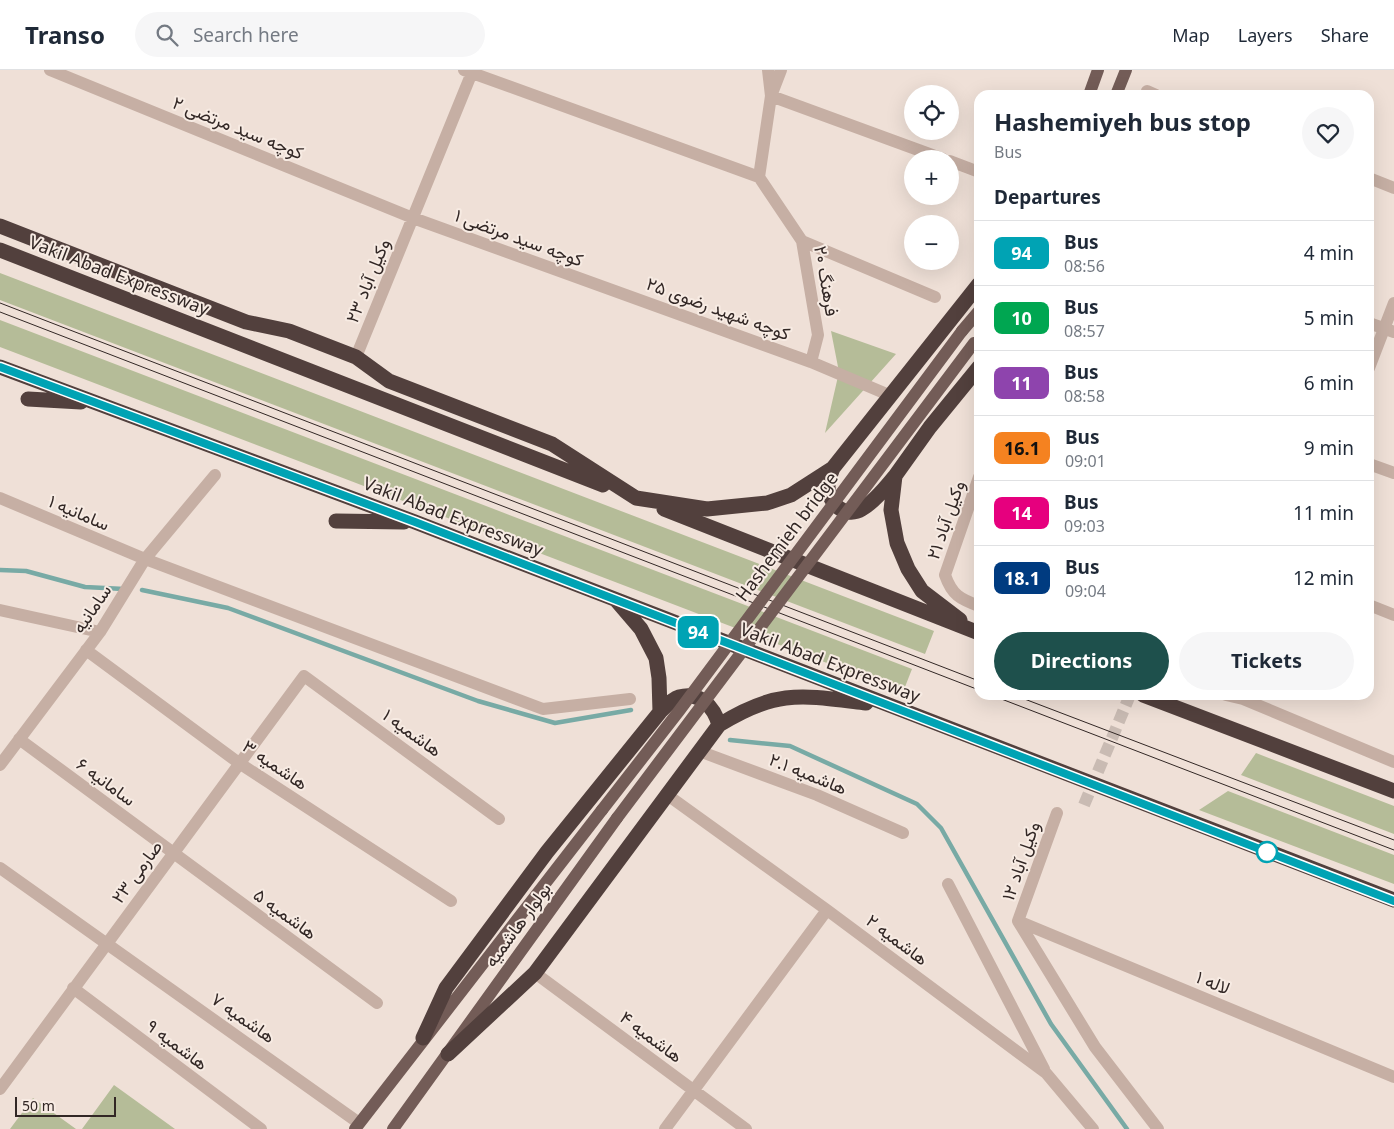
<!DOCTYPE html>
<html lang="en">
<head>
<meta charset="utf-8">
<style>
	:root { --surface:#fff; --page:#f6f6f7; --text:#1f2937; --muted:#747a83; --line:#e0e1e3; --accent:#1e504c }
	body { margin:0; font-family:"Noto Sans",Vazirmatn,sans-serif; background:var(--page); color:var(--text); height:100vh; display:flex; flex-direction:column; font-size:19px; white-space:nowrap }
	* { box-sizing:border-box; margin:0 }
	p { font-size:16px; color:var(--muted) }
	.icon { flex:none; width:28px; height:28px; fill:none; stroke:currentColor; stroke-width:2; stroke-linecap:round; stroke-linejoin:round }
	.map { position:relative; flex:1; overflow:hidden }
	.side { position:absolute; left:974px; top:20px; width:400px; height:610px; display:flex; flex-direction:column; background:var(--surface); border-radius:15px; box-shadow:0 5px 20px #0002 }
	.side>* { flex:none }
	.badge { padding:0 10px; border-radius:8px; font-size:18px; line-height:32px }
	.buttons { position:absolute; left:904px; top:15px; display:grid; gap:10px }
	.buttons a { display:grid; place-items:center; width:55px; height:55px; border-radius:50%; background:var(--surface); box-shadow:0 5px 20px #0002; font-size:25px }
	.scale { position:absolute; left:15px; bottom:12px; width:101px; box-sizing:border-box; padding-left:5px; border:2px solid #322725; border-top:0; font-size:14px; line-height:18px; white-space:nowrap; color:#322725; -webkit-text-stroke:4px #f7ebe3; paint-order:stroke }
	.map>.badge { position:absolute; translate:-50% -50%; box-shadow:0 0 0 2px #fff }
	h2 { padding:0 20px; font-size:19px; line-height:45px }
	.round { display:grid; place-items:center; flex:none; width:52px; height:52px; border-radius:26px; background:var(--page) }
	.head { display:flex; align-items:center; justify-content:space-between; height:85px; padding:0 20px }
	h1 { font-size:24px; font-weight:700; line-height:38px }
	.cta { display:flex; gap:10px; margin-top:auto; padding:10px 20px }
	.cta a { flex:1; height:58px; border-radius:30px; background:var(--accent); color:#fff; font-size:20px; font-weight:700; line-height:58px; text-align:center }
	.cta a+a { background:var(--page); color:var(--text) }
	ul { padding:0; list-style:none }
	li { display:flex; align-items:center; gap:15px; height:65px; padding:0 20px; border-top:1px solid var(--line) }
	li div { flex:1 }
	li b { display:block; font-size:19px }
	li em { font-style:normal }
	li .badge { min-width:55px; font-weight:700; text-align:center }
	header { display:flex; align-items:center; gap:30px; box-sizing:border-box; height:70px; padding:0 25px; background:var(--surface); border-bottom:1px solid var(--line) }
	header strong { font-size:24px }
	nav { display:flex; gap:28px; margin-inline-start:auto; font-size:18px }
	.search { width:350px; height:45px; background:var(--page); display:flex; align-items:center; gap:12px; box-sizing:border-box; padding:0 18px; border-radius:28px; color:var(--muted); font-size:19px }
	.map>svg:first-child { display:block }
	.green { fill:#b5bc98 }
	.lines { fill:none; stroke-linecap:round; stroke-linejoin:round }
	.stream { stroke:#78aaa5; stroke-width:4.5 }
	.minor-tunnel { stroke:#c9bbb3; stroke-width:12; stroke-dasharray:12 6; stroke-linecap:butt }
	.minor { stroke:#c6afa4; stroke-width:12 }
	.major { stroke:#735c57; stroke-width:12 }
	.highway { stroke:#52403d; stroke-width:15 }
	.tram { stroke:#322725; stroke-width:1 }
	.major-bridge { stroke:#735c57; stroke-width:12 }
	.line-casing { stroke:#fff; stroke-width:11 }
	.line { stroke:#00a3b4; stroke-width:8 }
	.stop-dot { fill:#fff; stroke:#00a3b4; stroke-width:2.5 }
	.labels { text-anchor:middle; stroke-width:4; stroke-linejoin:round; paint-order:stroke }
	.street-label { font-size:18px; fill:#322725; stroke:#f7ebe3 }
</style>
</head>
<body>
<header>
<strong>Transo</strong>
<div class="search"><svg class="icon" aria-label="search" viewBox="0 0 24 24"><circle cx="10" cy="10" r="6"/><path d="M15 15l6 6"/></svg>Search here</div>
<nav><a>Map</a><a>Layers</a><a>Share</a></nav>
</header>
<div class="map">
<svg width="1394" height="1059" viewBox="0 0 1394 1059">
	<rect width="100%" height="100%" fill="#efe0d7"/>
	<path class="green" d="M0 203 934 561 925 584 0 230Z
		M0 250 912 599 903 622 0 277Z
		M831 261 896 284 825 363 839 302Z
		M1256 683 1394 736V764L1241 705Z
		M1228 721 1394 785V814L1199 740Z
		M114 1015 175 1059H82Z
		M33 1028 76 1059H10Z"/>
	<g class="lines">
		<path class="stream" d="M0 500 26 501 85 517 124 519
			M142 520 228 538 478 631 555 653 631 640
			M730 670 790 676 917 734 941 758 1051 954 1127 1059"/>
		<path class="minor-tunnel" d="M1084 735 1130 625"/>
		<path class="minor" d="M50 0 413 148 811 292 889 325
			M464 0 759 107
			M768 0 771 26 943 89
			M781 0 771 26 759 107 802 171 818 265 811 292
			M1147 21 1156 25
			M950 91 979 102
			M1369 108 1394 118
			M802 171 935 227
			M1369 253 1394 262
			M356 287 473 0
			M1369 298 1394 233
			M1369 394 1394 403
			M979 407 945 505C952 525 960 529 979 536
			M0 428 145 489 543 639 630 629
			M1369 535 1394 545
			M0 540 100 562
			M86 580 239 693 451 831
			M1226 625 1243 629 1394 692
			M19 669 377 933
			M699 681 817 725 903 763
			M0 695 100 562 145 489 215 405
			M666 724 827 840 1046 1003 1093 1059
			M0 798 359 1053
			M948 814 1044 999
			M1018 851 1394 1007
			M1018 851 1095 977 1158 1059
			M1018 851 1057 743
			M535 903 746 1059
			M73 918 261 1059
			M0 1019 304 606 499 749
			M665 1059 827 840"/>
		<path class="major" d="M1089 25 1098 0
			M1116 25 1126 0
			M962 261 979 241
			M355 1059 602 740
			M393 1059 617 748"/>
		<path class="highway" d="M0 156 246 252 289 261 356 287 389 311 552 374 636 428 707 439 767 433 791 425 833 398 979 214
			M0 180 603 415
			M0 297 415 452 1394 830
			M28 329 81 332
			M833 398C831 403 828 410 828 416 828 434 846 449 862 439 875 431 885 418 895 406
			M664 439 979 563
			M336 451 404 452
			M960 550 922 521 908 499 897 473 891 440 895 406 930 357 979 297
			M1143 625 1394 721
			M660 642C665 637 672 629 679 627 700 621 714 637 719 655
			M423 968 446 918 547 782 660 642 659 608 656 588 641 559 617 531
			M448 984 535 903 719 655C777 619 801 625 866 633"/>
		<path class="tram" d="M0 233 979 611
			M0 242 979 620
			M991 625 1394 780
			M1014 625 1394 770"/>
		<path class="major-bridge" d="M602 740 679 641 962 261
			M617 748 974 273"/>
	</g>
	<g class="lines">
		<defs>
			<path id="line" d="M0 297 415 452 1394 831"/>
		</defs>
		<use href="#line" class="line-casing"/>
		<use href="#line" class="line"/>
	</g>
	<circle class="stop-dot" cx="1267" cy="782" r="10"/>
	<g class="labels">
		<g class="street-label">
			<text transform="translate(238 58) rotate(22)" y="6">کوچه سید مرتضی ۲</text>
			<text transform="translate(519 168) rotate(20)" y="6">کوچه سید مرتضی ۱</text>
			<text transform="translate(119 206) rotate(21)" y="6">Vakil Abad Expressway</text>
			<text transform="translate(368 211) rotate(-68)" y="6">۲۳ وکیل آباد</text>
			<text transform="translate(826 211) rotate(80)" y="6">فرهنگ ۲۰</text>
			<text transform="translate(718 239) rotate(20)" y="6">کوچه شهید رضوی ۲۵</text>
			<text transform="translate(79 443) rotate(23)" y="6">سامانیه ۱</text>
			<text transform="translate(453 447) rotate(21)" y="6">Vakil Abad Expressway</text>
			<text transform="translate(946 450) rotate(-71)" y="6">۲۱ وکیل آباد</text>
			<text transform="translate(787 467) rotate(-53)" y="6">Hashemieh bridge</text>
			<text transform="translate(92 539) rotate(-56)" y="6">سامانیه</text>
			<text transform="translate(830 593) rotate(21)" y="6">Vakil Abad Expressway</text>
			<text transform="translate(412 663) rotate(36)" y="6">هاشمیه ۱</text>
			<text transform="translate(275 695) rotate(34)" y="6">هاشمیه ۳</text>
			<text transform="translate(808 704) rotate(22)" y="6">هاشمیه ۲.۱</text>
			<text transform="translate(106 712) rotate(36)" y="6">سامانیه ۶</text>
			<text transform="translate(1021 791) rotate(-71)" y="6">۱۲ وکیل آباد</text>
			<text transform="translate(137 802) rotate(-54)" y="6">صارمی ۲۳</text>
			<text transform="translate(285 844) rotate(36)" y="6">هاشمیه ۵</text>
			<text transform="translate(518 855) rotate(-54)" y="6">بولوار هاشمیه</text>
			<text transform="translate(897 870) rotate(37)" y="6">هاشمیه ۲</text>
			<text transform="translate(1213 913) rotate(22)" y="6">لاله ۱</text>
			<text transform="translate(243 948) rotate(35)" y="6">هاشمیه ۷</text>
			<text transform="translate(651 967) rotate(37)" y="6">هاشمیه ۴</text>
			<text transform="translate(177 975) rotate(37)" y="6">هاشمیه ۹</text>
		</g>
	</g>
</svg>
<div class="buttons">
<a><svg class="icon" aria-label="locate" viewBox="0 0 24 24"><circle cx="12" cy="12" r="6"/><path d="M12 2v4M12 18v4M2 12h4M18 12h4"/></svg></a>
<a>+</a>
<a>−</a>
</div>
<div class="scale">50 m</div>
<b class="badge" style="left:698px;top:562px;background:#00a3b4;color:#fff">94</b>
<section class="side">
<div class="head"><div><h1>Hashemiyeh bus stop</h1><p>Bus</p></div><a class="round"><svg class="icon" aria-label="heart" viewBox="0 0 24 24"><path d="M12 20l-8-8c-3-5 5-10 8-4 3-6 11-1 8 4z"/></svg></a></div>
<h2>Departures</h2>
<ul>
<li><span class="badge" style="background:#00a3b4;color:#fff">94</span><div><b>Bus</b><p>08:56</p></div><em>4 min</em></li>
<li><span class="badge" style="background:#00a651;color:#fff">10</span><div><b>Bus</b><p>08:57</p></div><em>5 min</em></li>
<li><span class="badge" style="background:#8e44ad;color:#fff">11</span><div><b>Bus</b><p>08:58</p></div><em>6 min</em></li>
<li><span class="badge" style="background:#f58220;color:#111">16.1</span><div><b>Bus</b><p>09:01</p></div><em>9 min</em></li>
<li><span class="badge" style="background:#e6007e;color:#fff">14</span><div><b>Bus</b><p>09:03</p></div><em>11 min</em></li>
<li><span class="badge" style="background:#003b80;color:#fff">18.1</span><div><b>Bus</b><p>09:04</p></div><em>12 min</em></li>
</ul>
<div class="cta"><a>Directions</a><a>Tickets</a></div>
</section>
</div>
</body>
</html>
